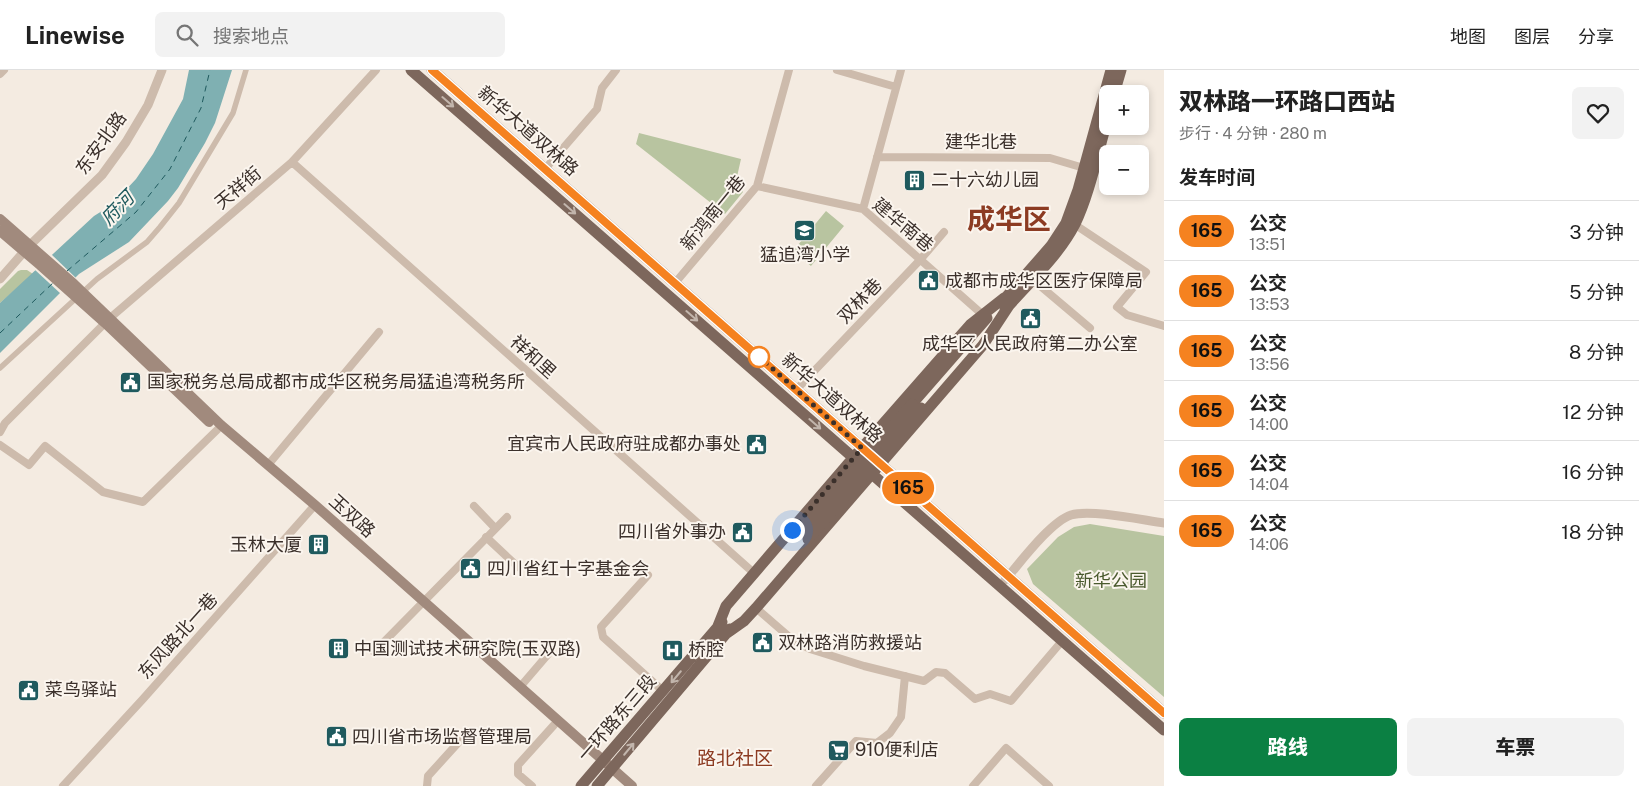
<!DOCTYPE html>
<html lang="zh">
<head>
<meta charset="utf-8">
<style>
	:root { --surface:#fff; --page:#f2f2f2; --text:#222; --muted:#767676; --line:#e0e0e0; --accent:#0b8043 }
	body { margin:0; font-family:"Public Sans","Noto Sans SC",sans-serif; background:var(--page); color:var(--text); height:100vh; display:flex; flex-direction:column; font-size:19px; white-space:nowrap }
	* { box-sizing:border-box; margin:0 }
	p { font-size:16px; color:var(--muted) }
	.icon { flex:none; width:28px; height:28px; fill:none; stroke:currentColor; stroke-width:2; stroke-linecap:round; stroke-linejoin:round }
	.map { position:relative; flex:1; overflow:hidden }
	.side { display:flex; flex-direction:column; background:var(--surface); width:475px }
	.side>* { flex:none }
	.badge { padding:0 10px; border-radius:16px; font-size:18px; line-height:32px }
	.controls { position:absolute; left:1099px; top:15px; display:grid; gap:10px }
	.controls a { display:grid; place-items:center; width:50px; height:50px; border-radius:8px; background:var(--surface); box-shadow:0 2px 8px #0003; font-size:25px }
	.you { position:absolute; width:25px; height:25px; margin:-12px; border:4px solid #fff; border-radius:50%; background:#1a73e8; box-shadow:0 0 0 8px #1a73e833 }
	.map>.badge { position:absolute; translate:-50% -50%; box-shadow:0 0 0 2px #fff }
	h2 { padding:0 15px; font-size:19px; line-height:45px }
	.round { display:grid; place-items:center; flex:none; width:52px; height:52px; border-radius:8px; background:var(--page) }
	.overview { display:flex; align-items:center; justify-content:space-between; height:85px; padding:0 15px }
	h1 { font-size:24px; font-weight:800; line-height:38px }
	.button { display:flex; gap:10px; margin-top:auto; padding:10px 15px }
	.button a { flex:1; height:58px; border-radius:8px; background:var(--accent); color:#fff; font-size:20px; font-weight:800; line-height:58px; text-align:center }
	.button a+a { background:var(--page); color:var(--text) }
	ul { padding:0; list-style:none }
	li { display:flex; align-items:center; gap:15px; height:60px; padding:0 15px; border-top:1px solid var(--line) }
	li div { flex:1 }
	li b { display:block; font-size:19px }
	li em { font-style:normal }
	li .badge { min-width:55px; font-weight:700; text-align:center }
	header { display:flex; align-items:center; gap:30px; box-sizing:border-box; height:70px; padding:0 25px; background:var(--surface); border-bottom:1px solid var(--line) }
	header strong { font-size:24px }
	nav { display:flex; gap:28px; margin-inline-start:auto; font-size:18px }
	.search { width:350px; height:45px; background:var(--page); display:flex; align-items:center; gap:12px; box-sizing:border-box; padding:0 18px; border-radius:8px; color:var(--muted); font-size:19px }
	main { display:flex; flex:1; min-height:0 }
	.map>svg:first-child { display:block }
	.green { fill:#b8c4a0 }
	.water { fill:#7fb0b2 }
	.pier { fill:#f4ebe1 }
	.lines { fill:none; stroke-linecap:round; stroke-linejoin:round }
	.ferry { stroke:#1f5a5e; stroke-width:1; stroke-dasharray:6 5; stroke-linecap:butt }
	.pedestrian { stroke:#cdbbac; stroke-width:5.5 }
	.minor { stroke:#cdbbac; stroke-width:8 }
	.tertiary { stroke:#cdbbac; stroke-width:9 }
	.secondary { stroke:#a18a7d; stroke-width:10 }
	.primary { stroke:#7d675c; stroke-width:11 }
	.primary-bridge { stroke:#7d675c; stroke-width:11 }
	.oneway { stroke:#c2b5ac }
	.line-casing { stroke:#fff; stroke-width:11 }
	.line { stroke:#f58220; stroke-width:8 }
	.walk { stroke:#3b302b; stroke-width:5; stroke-dasharray:0 9 }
	.stop-dot { fill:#fff; stroke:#f58220; stroke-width:2.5 }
	.labels { text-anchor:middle; stroke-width:4; stroke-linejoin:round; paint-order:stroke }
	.street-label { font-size:18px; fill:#3b302b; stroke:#fbf5ee }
	.poi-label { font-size:18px; fill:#3b302b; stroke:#fbf5ee; text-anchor:start }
	.park-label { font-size:18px; fill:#4a5a2e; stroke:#fbf5ee }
	.water-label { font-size:19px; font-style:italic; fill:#1f5a5e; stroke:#fbf5ee }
	.neighbourhood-label { font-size:19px; fill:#8c3b22; stroke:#fbf5ee }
	.town-label { font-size:28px; font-weight:bold; fill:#8c3b22; stroke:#fbf5ee }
</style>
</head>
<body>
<header>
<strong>Linewise</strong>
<div class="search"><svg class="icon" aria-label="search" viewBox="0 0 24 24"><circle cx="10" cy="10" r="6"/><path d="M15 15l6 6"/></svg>搜索地点</div>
<nav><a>地图</a><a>图层</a><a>分享</a></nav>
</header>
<main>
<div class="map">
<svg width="1164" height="716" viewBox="0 0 1164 716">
	<rect width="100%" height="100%" fill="#f4ebe1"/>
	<path class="green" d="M639 63 741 89 736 111 743 122 725 144 636 74Z
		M826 141 844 156 811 196 793 181Z
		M21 200H27L33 204 0 233V219L18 201Z
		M1090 454 1164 466V627L1033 514 1027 499 1058 467 1074 457Z"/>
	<path class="water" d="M189 0H232L215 53 205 73 178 118 168 131 129 172 79 204 0 283V233L94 146 102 141 108 139 136 109 153 84 183 29Z"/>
	<path class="pier" d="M51 184 76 208 61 224 34 199Z"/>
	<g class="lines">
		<path class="ferry" d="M67 201 136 142 170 99 201 38 210 0
			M0 263 54 212"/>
		<path class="pedestrian" d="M0 298 97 209 147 172 160 157 179 133 233 43 246 0"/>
		<path class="minor" d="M837 0 896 17
			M0 4 4 0
			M877 87 1050 88 1084 98
			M292 92 755 504
			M545 99 597 39 602 18 616 0
			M757 116 863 139 983 245
			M863 139 901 0
			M1074 154 1146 202 1117 237 1127 245 1164 256
			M1032 209 1090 258
			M675 213 757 116 789 0
			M796 320 920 190 944 162
			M0 362 5 353 110 248 292 92 376 0
			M0 375 29 395 45 376 103 422 143 432 217 360
			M268 395 379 262
			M474 436 495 458
			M486 467 518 497
			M648 505 601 557 603 567 663 621
			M756 538 794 571 810 579 864 596 924 611 936 602 945 603 975 629 990 624 1011 631 1062 571
			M374 582 507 447
			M520 617 550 582
			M63 716 143 629 315 435
			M427 716 428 706 467 663
			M532 716 518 704V695L554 655
			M816 716 856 671 877 673 890 663 901 647 905 606
			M973 716 1006 678 1049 716"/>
		<path class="tertiary" d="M0 209 29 176 102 105 126 72 148 35 162 0
			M1005 510C1020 493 1050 452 1071 445 1091 439 1142 450 1164 453"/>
		<path class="secondary" d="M0 149 74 214 221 355 315 435 632 716
			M0 161 40 195 105 253 209 352"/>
		<path class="primary" d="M411 0 1164 660
			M432 0 1164 643
			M1114 24 1121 0
			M1001 233 1051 176 1066 153 1078 120 1111 0
			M1005 240C1029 212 1058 187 1075 154 1090 123 1098 81 1108 48
			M912 334 987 248
			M718 556 726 536 853 388 948 280 971 254 1004 228
			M727 563 744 551 756 538 983 275 1010 234
			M581 716 722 552
			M597 716 730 559"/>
		<path class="primary-bridge" d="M801 462 912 334
			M808 469 921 338"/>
	</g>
	<defs><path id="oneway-shaft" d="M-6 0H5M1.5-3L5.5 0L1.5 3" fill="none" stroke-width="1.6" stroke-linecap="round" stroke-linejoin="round" transform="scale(1.25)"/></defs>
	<g class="oneway">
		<use href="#oneway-shaft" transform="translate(448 32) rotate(41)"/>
		<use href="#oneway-shaft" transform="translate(570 139) rotate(41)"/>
		<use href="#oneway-shaft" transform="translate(692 246) rotate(41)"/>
		<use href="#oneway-shaft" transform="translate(815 354) rotate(41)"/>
		<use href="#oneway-shaft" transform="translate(676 607) rotate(130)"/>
		<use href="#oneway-shaft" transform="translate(629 679) rotate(-50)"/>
	</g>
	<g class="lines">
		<defs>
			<path id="line" d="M432 0 1164 643"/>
		</defs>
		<use href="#line" class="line-casing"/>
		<use href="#line" class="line"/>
		<path class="walk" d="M759 287 756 284 862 378 792 460"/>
	</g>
	<defs>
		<symbol id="building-square" viewBox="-11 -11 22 22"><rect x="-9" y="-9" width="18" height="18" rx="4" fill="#1f5a5e" stroke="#fbf5ee"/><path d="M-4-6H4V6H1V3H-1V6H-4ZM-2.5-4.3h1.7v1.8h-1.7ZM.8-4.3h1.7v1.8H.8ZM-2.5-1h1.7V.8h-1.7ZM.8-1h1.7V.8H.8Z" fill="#fff"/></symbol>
		<symbol id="school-square" viewBox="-11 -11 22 22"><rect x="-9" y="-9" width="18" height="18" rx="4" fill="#1f5a5e" stroke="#fbf5ee"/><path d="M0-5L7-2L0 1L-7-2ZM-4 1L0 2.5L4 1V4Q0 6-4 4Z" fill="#fff"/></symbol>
		<symbol id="civic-square" viewBox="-11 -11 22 22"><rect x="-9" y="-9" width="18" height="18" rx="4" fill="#1f5a5e" stroke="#fbf5ee"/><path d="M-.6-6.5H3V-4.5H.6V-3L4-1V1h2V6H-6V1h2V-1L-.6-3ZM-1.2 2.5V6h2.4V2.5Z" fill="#fff"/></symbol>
		<symbol id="hospital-square" viewBox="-11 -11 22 22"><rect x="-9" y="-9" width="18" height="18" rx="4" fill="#1f5a5e" stroke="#fbf5ee"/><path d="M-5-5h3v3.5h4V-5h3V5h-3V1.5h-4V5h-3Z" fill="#fff"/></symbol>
		<symbol id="supermarket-square" viewBox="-11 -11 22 22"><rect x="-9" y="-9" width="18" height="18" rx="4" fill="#1f5a5e" stroke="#fbf5ee"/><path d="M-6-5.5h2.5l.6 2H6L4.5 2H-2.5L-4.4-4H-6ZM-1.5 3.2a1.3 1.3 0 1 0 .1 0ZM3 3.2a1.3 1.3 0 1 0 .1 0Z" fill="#fff"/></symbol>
	</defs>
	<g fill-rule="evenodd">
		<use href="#building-square" x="902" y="98" width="25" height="25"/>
		<use href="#school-square" x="792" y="148" width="25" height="25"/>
		<use href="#civic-square" x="916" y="198" width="25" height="25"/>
		<use href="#civic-square" x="1018" y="236" width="25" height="25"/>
		<use href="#civic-square" x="118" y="300" width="25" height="25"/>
		<use href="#civic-square" x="744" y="362" width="25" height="25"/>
		<use href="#civic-square" x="730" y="450" width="25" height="25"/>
		<use href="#building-square" x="306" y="462" width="25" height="25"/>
		<use href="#civic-square" x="458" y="486" width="25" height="25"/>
		<use href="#civic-square" x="750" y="560" width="25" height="25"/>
		<use href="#building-square" x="326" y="566" width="25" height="25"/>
		<use href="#hospital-square" x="660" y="568" width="25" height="25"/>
		<use href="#civic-square" x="16" y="608" width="25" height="25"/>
		<use href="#civic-square" x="324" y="654" width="25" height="25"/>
		<use href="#supermarket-square" x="826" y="668" width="25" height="25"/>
	</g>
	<circle class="stop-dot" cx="759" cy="287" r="10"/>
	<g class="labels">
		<g class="street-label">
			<text transform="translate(528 61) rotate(41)" y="6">新华大道双林路</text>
			<text x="981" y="78">建华北巷</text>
			<text transform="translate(101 73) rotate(-54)" y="6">东安北路</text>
			<text transform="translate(238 118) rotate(-40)" y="6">天祥街</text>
			<text transform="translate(713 143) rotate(-51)" y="6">新鸿南一巷</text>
			<text transform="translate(903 155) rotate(40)" y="6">建华南巷</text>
			<text transform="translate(860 231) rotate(-46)" y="6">双林巷</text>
			<text transform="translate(533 287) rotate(42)" y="6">祥和里</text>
			<text transform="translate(832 328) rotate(41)" y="6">新华大道双林路</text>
			<text transform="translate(352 446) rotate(42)" y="6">玉双路</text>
			<text transform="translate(178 566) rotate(-48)" y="6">东风路北一巷</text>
			<text transform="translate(617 648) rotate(-49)" y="6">一环路东三段</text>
		</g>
		<g class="poi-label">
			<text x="931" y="116">二十六幼儿园</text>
			<text x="805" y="191" text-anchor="middle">猛追湾小学</text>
			<text x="945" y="217">成都市成华区医疗保障局</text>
			<text x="1030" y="280" text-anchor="middle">成华区人民政府第二办公室</text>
			<text x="147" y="318">国家税务总局成都市成华区税务局猛追湾税务所</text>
			<text x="741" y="380" text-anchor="end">宜宾市人民政府驻成都办事处</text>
			<text x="726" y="468" text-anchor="end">四川省外事办</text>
			<text x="302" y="481" text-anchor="end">玉林大厦</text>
			<text x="487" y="505">四川省红十字基金会</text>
			<text x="778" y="579">双林路消防救援站</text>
			<text x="354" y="585">中国测试技术研究院(玉双路)</text>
			<text x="688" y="586">桥腔</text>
			<text x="45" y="626">菜鸟驿站</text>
			<text x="352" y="673">四川省市场监督管理局</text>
			<text x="855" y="686">910便利店</text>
		</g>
		<g class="park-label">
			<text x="1111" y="517">新华公园</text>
		</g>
		<g class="water-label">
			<text transform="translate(117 138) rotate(-46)" y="7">府河</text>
		</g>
		<g class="neighbourhood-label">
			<text x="735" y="695">路北社区</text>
		</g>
		<g class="town-label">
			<text x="1009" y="159">成华区</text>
		</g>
	</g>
</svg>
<div class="controls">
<a>+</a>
<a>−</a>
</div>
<div class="you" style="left:792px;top:460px"></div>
<b class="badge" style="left:908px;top:418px;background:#f58220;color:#111">165</b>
</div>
<section class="side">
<div class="overview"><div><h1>双林路一环路口西站</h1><p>步行 · 4 分钟 · 280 m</p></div><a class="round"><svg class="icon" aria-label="heart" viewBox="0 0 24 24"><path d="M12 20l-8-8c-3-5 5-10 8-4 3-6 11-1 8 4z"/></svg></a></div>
<h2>发车时间</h2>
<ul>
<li><span class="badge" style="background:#f58220;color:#111">165</span><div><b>公交</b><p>13:51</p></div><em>3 分钟</em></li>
<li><span class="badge" style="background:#f58220;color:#111">165</span><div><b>公交</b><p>13:53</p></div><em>5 分钟</em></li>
<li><span class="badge" style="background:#f58220;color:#111">165</span><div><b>公交</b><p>13:56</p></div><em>8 分钟</em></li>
<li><span class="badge" style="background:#f58220;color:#111">165</span><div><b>公交</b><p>14:00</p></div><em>12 分钟</em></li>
<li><span class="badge" style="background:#f58220;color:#111">165</span><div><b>公交</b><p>14:04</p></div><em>16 分钟</em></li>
<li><span class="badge" style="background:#f58220;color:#111">165</span><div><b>公交</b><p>14:06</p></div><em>18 分钟</em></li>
</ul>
<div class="button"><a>路线</a><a>车票</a></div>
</section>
</main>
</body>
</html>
